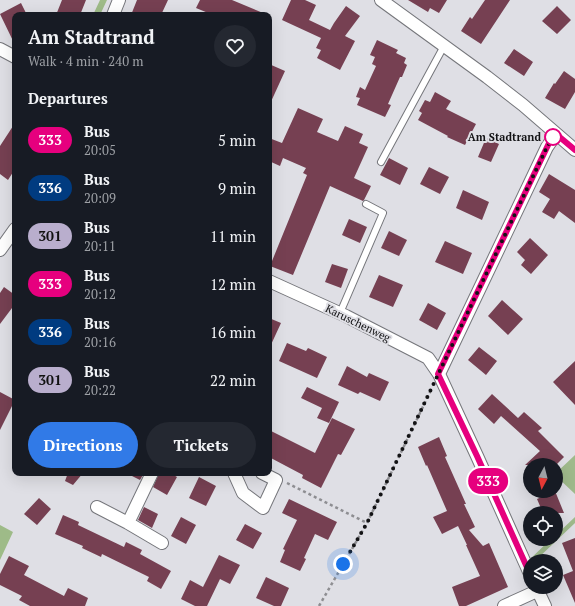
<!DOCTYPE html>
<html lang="en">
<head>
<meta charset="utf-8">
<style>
	:root { --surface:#171b24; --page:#242831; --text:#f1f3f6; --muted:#9ea1a6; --accent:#317ae7 }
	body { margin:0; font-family:"PT Serif",serif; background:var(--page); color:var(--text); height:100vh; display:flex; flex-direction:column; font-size:15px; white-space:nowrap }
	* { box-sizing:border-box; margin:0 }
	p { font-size:13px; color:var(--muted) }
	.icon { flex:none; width:22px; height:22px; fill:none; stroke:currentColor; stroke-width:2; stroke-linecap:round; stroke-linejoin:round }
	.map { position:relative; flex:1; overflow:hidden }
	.side { position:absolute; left:12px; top:12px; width:260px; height:464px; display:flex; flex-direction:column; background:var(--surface); border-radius:8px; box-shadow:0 4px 16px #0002 }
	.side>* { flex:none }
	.badge { padding:0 8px; border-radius:13px; font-size:14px; line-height:26px }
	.needle { width:26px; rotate:187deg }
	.fabs { position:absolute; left:523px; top:458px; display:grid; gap:8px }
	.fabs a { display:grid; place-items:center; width:40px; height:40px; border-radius:50%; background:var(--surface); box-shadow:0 4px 16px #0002; font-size:20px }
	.you { position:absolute; width:20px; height:20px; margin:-10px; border:3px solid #fff; border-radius:50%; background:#1a73e8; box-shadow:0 0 0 6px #1a73e833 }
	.map>.badge { position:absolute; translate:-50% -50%; box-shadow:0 0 0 2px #fff }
	h2 { padding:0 16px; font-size:15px; line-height:36px }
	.round { display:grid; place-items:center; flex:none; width:42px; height:42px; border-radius:21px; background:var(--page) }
	.overview { display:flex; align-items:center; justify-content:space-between; height:68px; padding:0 16px }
	h1 { font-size:19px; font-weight:800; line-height:30px }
	.cta { display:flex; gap:8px; margin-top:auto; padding:8px 16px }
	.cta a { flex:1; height:46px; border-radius:24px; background:var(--accent); color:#fff; font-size:16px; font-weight:800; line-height:46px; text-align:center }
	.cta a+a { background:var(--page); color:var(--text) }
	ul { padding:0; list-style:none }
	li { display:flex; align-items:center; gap:12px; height:48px; padding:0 16px }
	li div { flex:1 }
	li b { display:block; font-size:15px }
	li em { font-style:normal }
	li .badge { min-width:44px; font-weight:700; text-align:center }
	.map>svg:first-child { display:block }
	.green { fill:#9fba8b }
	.forest { fill:#9ebb88 }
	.building { fill:#764052 }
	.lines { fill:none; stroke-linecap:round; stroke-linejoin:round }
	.lane-casing { stroke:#75767b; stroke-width:8 }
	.street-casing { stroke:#75767b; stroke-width:14 }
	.path { stroke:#8e8e92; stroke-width:2.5; stroke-dasharray:3 3; stroke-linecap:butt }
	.lane { stroke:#fff; stroke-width:6 }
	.street { stroke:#fff; stroke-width:12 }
	.line-casing { stroke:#fff; stroke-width:9 }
	.line { stroke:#e6007e; stroke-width:6 }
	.walk { stroke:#131315; stroke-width:4; stroke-dasharray:0 7.2 }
	.stop-dot { fill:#fff; stroke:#e6007e; stroke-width:2 }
	.labels { text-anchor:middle; stroke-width:4; stroke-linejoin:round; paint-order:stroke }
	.stop-label { font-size:11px; font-weight:bold; fill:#131315; stroke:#dfdfe5; text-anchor:end }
	.street-label { font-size:11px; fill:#131315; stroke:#dfdfe5 }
</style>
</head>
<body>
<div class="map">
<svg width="575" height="606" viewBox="0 0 575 606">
	<rect width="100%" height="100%" fill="#dfdfe5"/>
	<path class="green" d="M575 455V494L556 476V473Z
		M575 517V523L535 561H528L551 539H556V535Z"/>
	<path class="forest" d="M100 0H107L100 15H93Z
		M0 525 13 532 0 560Z"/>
	<path class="building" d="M62 0H86L80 15H56Z
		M137 0H168L161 15H131Z
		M200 0H232L268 15H213L196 8Z
		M291 0H305L316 5 309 20 330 30 334 23 346 6 360 16 345 36 355 41 340 70 317 58 321 50 316 48 321 38 282 20Z
		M408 0H447L439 13 430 8 428 12Z
		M485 0H510L481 44 461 31 470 17 472 19Z
		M21 3 27 15H15V45L0 14Z
		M557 6 571 20 557 34 542 21Z
		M377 40 398 50 396 53 406 58 404 63 407 65 402 77H400L388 104 391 105 385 117 357 105 360 98 356 97 360 87 365 90 376 66 372 64 375 57 370 55Z
		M514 49 533 62 524 76 504 63Z
		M269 64 285 71 269 106Z
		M564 71 575 79V92L565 109 545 98 554 83 555 84Z
		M435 92 451 101 446 109 476 124 465 145 447 137 448 136 418 120 422 113 419 111 425 100 430 102Z
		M298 108 323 119 317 132 338 141 345 126 363 134 359 143 368 147 354 178 371 186 364 200 363 201 330 186 293 275 270 266 307 175 303 173 306 168 283 158 280 166 269 161V138L282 143Z
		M15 123V169L8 180 0 174V146Z
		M486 138 499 144 491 162 478 157Z
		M389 158 408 168 400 185 380 175Z
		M429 167 449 177 440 194 420 184Z
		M549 174 575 190V223L559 211 554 219 542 212 550 199 539 192Z
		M463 190 489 202 482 220 456 208Z
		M349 219 367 227 360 243 342 235Z
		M389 231 407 240 399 256 381 248Z
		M530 238 548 255 531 274 521 265 525 260 517 252Z
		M445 241 472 253 463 274 435 262Z
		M332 264 348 269 341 288 325 282Z
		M379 275 403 285 393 307 369 297Z
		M4 287 15 295V304L0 324V293Z
		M502 300 523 319 508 335 488 316Z
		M428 303 446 313 437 330 419 320Z
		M269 318 281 323 269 349Z
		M287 343 306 351 308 348 327 357 317 378 279 361Z
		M479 347 497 361 486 375 468 360Z
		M575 361V405L553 382Z
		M347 366 367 377 369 373 389 382 380 401 360 392 358 394 338 385Z
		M307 387 339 402 329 423 317 418 322 408 301 398Z
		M0 392 15 400 0 430Z
		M492 394 518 418 524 412 542 428 538 431 564 457 556 465H525L540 451 501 416 494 424 478 409Z
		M332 418 355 429 341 455 338 454 321 488 302 478 303 475 269 457V430L315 453Z
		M439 437 447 456 445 457 466 504H464L475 527 469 530 483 546 489 543 508 587 466 606H459L452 587 480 576 466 545H467L458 526 442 534 433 517 447 511 427 465 426 466 418 447Z
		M68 473H83L73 485 65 481Z
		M126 473H144L140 480Z
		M159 473H170L177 477 167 495 153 487Z
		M199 477 216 486 206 506 189 498Z
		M555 491 564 513H543L537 499Z
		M39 498 51 509 37 525 24 514Z
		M289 499 337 522 328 540 315 534 304 558 306 559 300 571 280 562 285 550 283 549 297 520 282 513Z
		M144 507 158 514 152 528 138 520Z
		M63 515 79 522 78 525 124 547 126 542 142 550 140 554 171 571 161 589 147 581 149 577 102 554 101 557 82 548 83 546 55 534Z
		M181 517 196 525 186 544 171 536Z
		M245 524 262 533 253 549 236 540Z
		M575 538V603L563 575 573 571 562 543Z
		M219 555 240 565 230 584 220 579 207 606H195L181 599 190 580 203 587Z
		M9 556 29 566 24 575 64 596 68 588 88 598 85 606H30L19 600 22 596 0 585V574Z
		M266 577 289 588 281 606H274L256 598Z"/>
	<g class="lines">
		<defs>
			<path id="lane" d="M381 162 444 46
				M340 313 383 213 366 204"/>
			<path id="street" d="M381 0 487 77 523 105 575 150
				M113 15 119 0
				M0 49 15 57
				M0 250 15 229
				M269 281 346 316 428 358 439 374 477 456 530 574
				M439 374 547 147 556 134
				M234 473 243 493 263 508 276 480 262 473
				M97 507 128 523 152 473
				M128 523 162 543
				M536 587 545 606
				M504 606 537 591"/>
		</defs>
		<use href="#lane" class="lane-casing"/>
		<use href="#street" class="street-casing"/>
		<path class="path" d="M287 483 367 523
			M319 606 367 523 432 388"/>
		<use href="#lane" class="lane"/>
		<use href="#street" class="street"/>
	</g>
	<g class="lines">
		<defs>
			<path id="line" d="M530 574 477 456 438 374 550 141 556 134 575 150"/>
		</defs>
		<use href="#line" class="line-casing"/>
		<use href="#line" class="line"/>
		<path class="walk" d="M343 564 367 523 547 147 553 137"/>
	</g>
	<circle class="stop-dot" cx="553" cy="137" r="8"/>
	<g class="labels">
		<g class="stop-label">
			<text x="541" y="141">Am Stadtrand</text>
		</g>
		<g class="street-label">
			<text transform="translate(358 323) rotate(26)" y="4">Karuschenweg</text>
		</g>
	</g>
</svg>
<div class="fabs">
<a><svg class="needle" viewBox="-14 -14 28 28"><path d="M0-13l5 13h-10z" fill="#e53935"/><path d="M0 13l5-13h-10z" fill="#9ea1a6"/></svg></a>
<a><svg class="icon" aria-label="locate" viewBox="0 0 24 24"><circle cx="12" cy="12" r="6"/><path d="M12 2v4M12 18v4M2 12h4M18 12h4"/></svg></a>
<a><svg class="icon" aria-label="layers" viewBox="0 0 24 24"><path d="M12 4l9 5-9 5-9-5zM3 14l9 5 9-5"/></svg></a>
</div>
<div class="you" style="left:343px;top:564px"></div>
<b class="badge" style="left:488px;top:481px;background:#e6007e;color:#fff">333</b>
<section class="side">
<div class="overview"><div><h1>Am Stadtrand</h1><p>Walk · 4 min · 240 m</p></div><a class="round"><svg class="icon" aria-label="heart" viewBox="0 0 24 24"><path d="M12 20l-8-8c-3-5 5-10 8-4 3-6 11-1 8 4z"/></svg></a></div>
<h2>Departures</h2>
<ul>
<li><span class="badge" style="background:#e6007e;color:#fff">333</span><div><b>Bus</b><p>20:05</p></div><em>5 min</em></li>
<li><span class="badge" style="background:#003b80;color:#fff">336</span><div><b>Bus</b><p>20:09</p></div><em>9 min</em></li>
<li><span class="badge" style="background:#b9aecd;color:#111">301</span><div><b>Bus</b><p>20:11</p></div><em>11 min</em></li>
<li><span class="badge" style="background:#e6007e;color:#fff">333</span><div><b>Bus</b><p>20:12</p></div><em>12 min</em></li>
<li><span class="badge" style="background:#003b80;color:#fff">336</span><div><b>Bus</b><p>20:16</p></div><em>16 min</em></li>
<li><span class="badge" style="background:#b9aecd;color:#111">301</span><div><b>Bus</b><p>20:22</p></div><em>22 min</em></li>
</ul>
<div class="cta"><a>Directions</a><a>Tickets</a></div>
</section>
</div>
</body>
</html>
